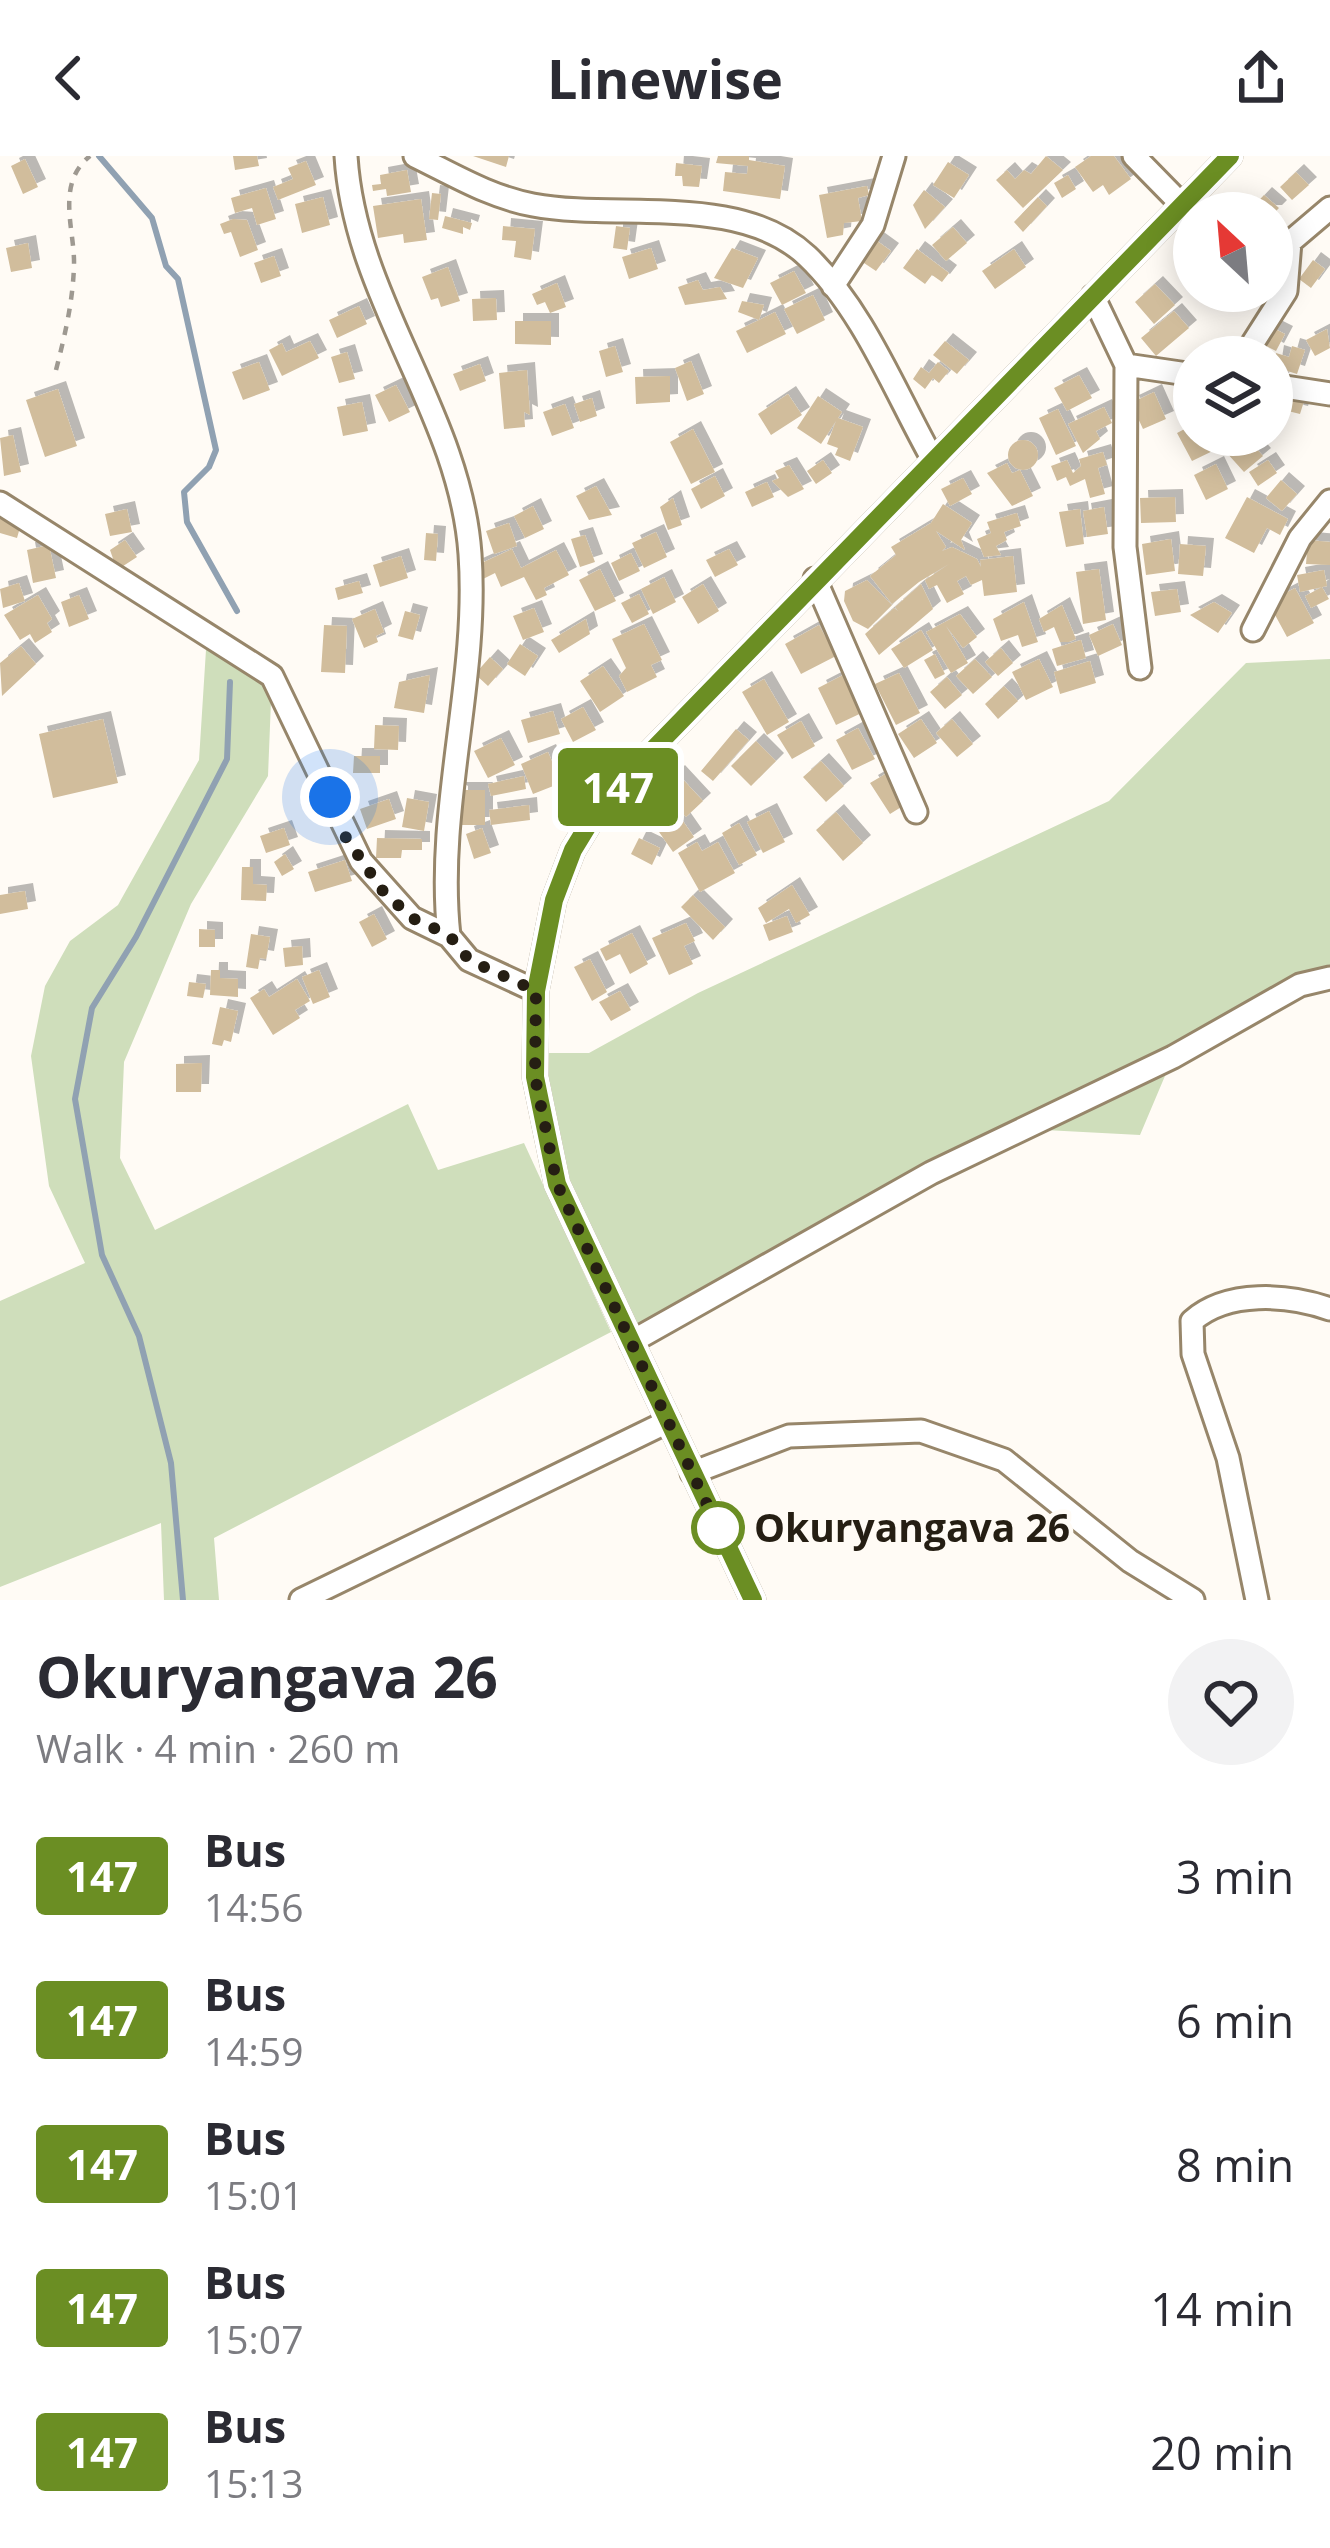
<!DOCTYPE html>
<html lang="en">
<head>
<meta charset="utf-8">
<style>
	:root { --surface:#fff; --page:#f2f2f3; --text:#2b2b33; --muted:#7c7c81 }
	body { margin:0; font-family:"Open Sans",sans-serif; background:var(--page); color:var(--text); height:100vh; display:flex; flex-direction:column; font-size:45px; white-space:nowrap }
	* { box-sizing:border-box; margin:0 }
	p { font-size:39px; color:var(--muted) }
	.icon { flex:none; width:66px; height:66px; fill:none; stroke:currentColor; stroke-width:2; stroke-linecap:round; stroke-linejoin:round }
	.map { position:relative; height:1444px; overflow:hidden }
	.details { display:flex; flex-direction:column; background:var(--surface); flex:1 }
	.details>* { flex:none }
	.badge { padding:0 24px; border-radius:9px; font-size:42px; line-height:78px }
	.needle { width:78px; rotate:334deg }
	.buttons { position:absolute; left:1173px; top:36px; display:grid; gap:24px }
	.buttons a { display:grid; place-items:center; width:120px; height:120px; border-radius:50%; background:var(--surface); box-shadow:0 6px 30px #0003; font-size:60px }
	.you { position:absolute; width:60px; height:60px; margin:-30px; border:9px solid #fff; border-radius:50%; background:#1a73e8; box-shadow:0 0 0 18px #1a73e833 }
	.map>.badge { position:absolute; translate:-50% -50%; box-shadow:0 0 0 6px #fff }
	.round { display:grid; place-items:center; flex:none; width:126px; height:126px; border-radius:63px; background:var(--page) }
	.summary { display:flex; align-items:center; justify-content:space-between; height:204px; padding:0 36px }
	h1 { font-size:57px; font-weight:700; line-height:90px }
	ul { padding:0; list-style:none }
	li { display:flex; align-items:center; gap:36px; height:144px; padding:0 36px }
	li div { flex:1 }
	li b { display:block; font-size:45px }
	li em { font-style:normal }
	li .badge { min-width:132px; font-weight:700; text-align:center }
	header { display:flex; justify-content:space-between; align-items:center; height:156px; padding:0 36px; background:var(--surface); font-size:54px; font-weight:700 }
	.map>svg:first-child { display:block }
	.green { fill:#cfdebb }
	.lines { fill:none; stroke-linecap:round; stroke-linejoin:round }
	.stream { stroke:#90a1b2; stroke-width:6 }
	.building { fill:#d1bd9c; filter:url(#shadow) }
	.minor-casing { stroke:#97866a; stroke-width:27 }
	.path { stroke:#9e9991; stroke-width:4.5; stroke-dasharray:9 9; stroke-linecap:butt }
	.minor { stroke:#fff; stroke-width:21 }
	.line-casing { stroke:#fff; stroke-width:27 }
	.line { stroke:#6b8e23; stroke-width:18 }
	.walk { stroke:#251e13; stroke-width:12; stroke-dasharray:0 21.6 }
	.stop-dot { fill:#fff; stroke:#6b8e23; stroke-width:6 }
	.labels { text-anchor:middle; stroke-width:9; stroke-linejoin:round; paint-order:stroke }
	.stop-label { font-size:39px; font-weight:bold; fill:#251e13; stroke:#fffbf5; text-anchor:start }
</style>
</head>
<body>
<header><svg class="icon" aria-label="back" viewBox="0 0 24 24"><path d="M15 5l-7 7 7 7"/></svg>Linewise<svg class="icon" aria-label="share" viewBox="0 0 24 24"><path d="M12 15V3M7 8l5-5 5 5M5 13v7h14v-7"/></svg></header>
<div class="map">
<svg width="1330" height="1444" viewBox="0 0 1330 1444">
	<defs>
		<filter id="shadow"><feDropShadow dx="8" dy="-8" stdDeviation="0" flood-color="#0004"/></filter>
	</defs>
	<rect width="100%" height="100%" fill="#fffbf5"/>
	<path class="green" d="M207 478 272 520 268 620 191 748 124 906 120 1002 155 1074 408 948 438 1014 524 987 611 1176 214 1382 219 1444H164L161 1367 0 1431V1145L85 1107 49 1030 31 900 45 830 70 785 118 749 199 604Z
		M1330 503V822L1173 901 1140 979 1026 973 631 1186 557 1028 534 897H589L698 837 1109 645 1246 507Z"/>
	<g class="lines">
		<path class="stream" d="M99 0 152 62 166 110 178 123 216 294 209 311 184 336 187 366 237 455
			M183 1444 171 1307 139 1180 102 1099 75 943 92 852 136 781 227 603 230 526"/>
	</g>
	<path class="building" d="M233 0H257L259 10 235 14Z
		M473 0H509L506 11Z
		M718 0H749V4L785 10 780 43 723 35 725 16 747 18 748 10 716 7Z
		M1046 0 1063 14 1023 52 996 24 1007 14 1015 23 1024 14 1031 18Z
		M1091 0H1114L1131 23 1109 39 1103 29 1093 36 1075 11Z
		M25 3 38 31 23 38 11 10Z
		M306 5 316 29 278 44 273 31 293 23 288 12Z
		M948 6 969 19 954 42 933 29Z
		M676 7 702 10 699 31 683 30 682 20H675Z
		M407 14 411 36 387 40 386 33 373 35 372 29 381 28 380 19Z
		M1296 16 1309 29 1292 44 1280 31Z
		M1068 19 1076 33 1062 42 1054 27Z
		M867 30 869 39 858 42 862 65 844 67 843 79 827 82 819 39Z
		M266 32 276 63 257 69 252 52 235 57 231 42Z
		M924 34 945 51 925 73 913 49Z
		M432 37 441 38 438 64 429 63Z
		M1264 39 1279 52 1274 57H1247Z
		M323 41 330 69 302 77 295 48Z
		M1038 41 1047 50 1023 76 1014 66Z
		M421 43 427 84 404 87 403 78 378 82 373 50Z
		M445 60 472 67 470 74 463 71V78L442 72Z
		M233 63 247 64 258 94 240 101 231 76 224 78 220 68Z
		M503 70 535 73 531 104 514 101 516 85 502 84Z
		M616 70 630 72 627 94 613 92Z
		M953 71 967 87 946 105 932 89Z
		M873 82 891 95 876 115 858 103Z
		M28 87 32 112 11 116 6 92Z
		M651 92 658 113 629 123 622 101Z
		M732 92 758 102 743 132 714 122Z
		M917 93 949 117 942 126 932 119 925 128 903 112Z
		M1014 93 1026 111 995 133 982 115Z
		M274 100 281 120 261 127 254 107Z
		M1313 104 1325 113 1311 132 1299 123Z
		M448 111 460 145 441 151 438 142 431 144 422 121Z
		M794 115 806 137 782 149 770 127Z
		M698 124 703 134 720 131 727 143 685 149 678 131Z
		M557 127 566 151 550 157 545 146 537 149 532 138Z
		M1155 128 1175 149 1154 168 1135 146Z
		M813 139 825 164 797 178 784 153Z
		M496 142 497 164 473 165 472 143Z
		M742 145 764 149 759 164 775 156 786 178 747 197 736 175 759 164 738 156Z
		M359 150 367 168 337 182 329 164Z
		M1174 155 1189 172 1156 200 1141 182Z
		M515 165H551V189L515 188Z
		M1267 169 1285 178 1276 195 1258 186Z
		M1327 173 1330 192 1315 200 1306 184Z
		M310 185 319 202 282 220 269 194 282 187 286 196Z
		M945 185 969 204 957 218 933 199Z
		M615 190 623 216 606 221 599 195Z
		M1292 190 1305 194 1297 218 1284 214 1281 225 1272 222 1276 197 1289 201Z
		M347 196 355 223 339 227 331 201Z
		M691 205 704 238 687 245 675 212Z
		M259 206 270 234 243 244 232 216Z
		M938 206 949 215 939 227 933 222 925 233 913 223 921 211 929 217Z
		M480 208 486 225 460 235 453 218Z
		M527 214 530 259 524 256 525 271 504 273 499 217Z
		M1079 219 1092 242 1067 255 1054 232Z
		M670 220V246L636 248 635 221Z
		M396 229 410 256 389 266 375 239Z
		M58 233 77 290 45 301 26 244Z
		M1154 236 1166 263 1143 273 1131 247Z
		M1285 237 1305 242 1300 258 1280 253Z
		M788 238 802 259 771 279 758 258Z
		M818 240 842 256 838 262 863 271 850 305 835 299 838 292 827 288 836 265 821 288 797 272Z
		M592 242 597 260 580 266 574 248Z
		M362 246 368 275 343 280 337 251Z
		M565 248 574 272 552 280 543 256Z
		M1104 251 1112 267 1096 275 1100 283 1083 297 1068 268Z
		M1058 253 1076 290 1056 299 1039 262Z
		M1194 268V279H1218L1223 290 1192 305 1177 277Z
		M693 273 715 316 691 328 670 286Z
		M13 279 21 316 4 320 0 282Z
		M1244 279 1263 300 1244 316 1226 296Z
		M1008 299a15 15 0 1 1 30 0a15 15 0 1 1-30 0Z
		M1103 296 1107 309 1098 312 1105 338 1090 342 1085 323 1070 330 1066 321 1057 325 1051 310 1067 304 1073 317 1081 310 1079 303Z
		M823 304 832 317 816 328 807 315Z
		M1268 304 1277 317 1258 330 1249 316Z
		M1007 307 1012 317 1020 314 1033 340 1012 350 987 317Z
		M1216 308 1228 333 1206 344 1194 319Z
		M789 309 804 333 788 341 772 325 779 322 775 315Z
		M715 320 725 340 701 353 691 333Z
		M963 322 972 338 950 350 941 333Z
		M1281 324 1297 338 1282 355 1266 342Z
		M767 326 774 341 752 351 745 336Z
		M596 330 612 359 589 364 576 340Z
		M1175 341 1176 366 1141 367 1140 342Z
		M1247 341 1288 363 1280 379 1267 372 1254 397 1225 382Z
		M673 342 682 369 668 374 660 351Z
		M943 348 972 367 961 384 965 394 936 375 946 391 942 395 952 391 977 403 981 411 980 404 1013 400 1017 436 984 440 982 424 971 429 966 420 957 425 964 438 947 447 937 429 929 433 925 424 949 408 919 426 892 448 870 420 896 399 891 391 931 367Z
		M533 350 544 373 525 382 514 360Z
		M0 351 10 354 6 364 21 368 17 382 0 377Z
		M1104 351 1108 378 1087 381 1083 355Z
		M127 353 132 376 110 380 105 358Z
		M1080 353 1084 388 1066 391 1059 356Z
		M1017 357 1021 370 1004 376 1007 384 996 390 1001 399 984 401 977 383 991 377 987 366Z
		M509 367 517 390 494 398 486 375Z
		M656 376 667 401 644 412 632 387Z
		M426 377 438 378 436 405 424 404Z
		M585 379 595 406 580 411 571 383Z
		M1171 383 1175 415 1146 419 1142 388Z
		M125 384 137 401 117 414 110 394Z
		M1308 384 1330 386V409L1306 408Z
		M1180 388 1206 390 1203 420 1178 418Z
		M49 389 56 422 33 427 27 394Z
		M512 393 521 412 556 394 569 419 544 432 547 439 536 444 524 421 501 431 495 417 481 424 475 410Z
		M729 393 738 409 715 421 706 404Z
		M631 397 640 415 619 425 611 407Z
		M401 400 408 422 380 431 373 409Z
		M600 413 616 445 595 455 579 424Z
		M1099 413 1106 464 1083 468 1076 416Z
		M1324 414 1327 430 1300 436 1297 419Z
		M664 421 676 446 653 458 641 433Z
		M867 424 892 449 868 473 853 465 844 445 845 435Z
		M359 425 363 437 338 444 335 432Z
		M19 427 25 445 3 452 0 433Z
		M703 428 719 455 698 468 682 441Z
		M921 428 933 453 879 499 865 478 894 452 898 455 895 451Z
		M1322 431 1329 443 1311 452 1305 440Z
		M1295 432 1314 467 1287 481 1268 446Z
		M1177 433 1181 456 1155 460 1151 436Z
		M639 438 649 458 632 467 621 447Z
		M38 439 52 463 47 467 52 476 35 487 30 478 20 484 4 459Z
		M79 439 89 463 69 471 61 446Z
		M1024 446 1038 486 1022 491 1018 479 1001 485 993 463Z
		M1214 446 1232 457 1218 477 1190 459Z
		M1062 449 1076 483 1069 486H1060L1054 471 1044 476 1039 463Z
		M534 452 544 476 523 484 513 460Z
		M375 453 384 476 376 480 378 486 364 492 352 463Z
		M405 455 420 459 413 484 398 480Z
		M960 458 977 481 963 492 946 470 968 507 951 517 926 476Z
		M586 463 590 478 559 497 551 484Z
		M644 468 662 504 651 509 657 521 627 536 619 520 626 512 612 483Z
		M1113 468 1122 489 1098 500 1089 479Z
		M324 469 347 470 345 517 321 516Z
		M819 469 836 500 801 518 785 488Z
		M921 474 933 494 904 512 891 493Z
		M1081 484 1086 502 1057 510 1052 493Z
		M520 488 538 500 525 520 507 508Z
		M21 490 36 508 2 540 0 507Z
		M1001 492 1013 507 998 520 985 506Z
		M935 498 945 518 935 523 924 504Z
		M490 501 503 513 488 530 475 518Z
		M975 503 992 521 973 538 956 520Z
		M1039 503 1053 531 1026 544 1012 516Z
		M1090 505 1096 527 1060 538 1054 516Z
		M603 510 624 540 600 556 580 525Z
		M849 516 868 554 836 569 818 532Z
		M899 517 920 557 896 569 875 528Z
		M430 519 424 557 394 552 399 526Z
		M947 521 962 539 945 553 930 536Z
		M764 523 789 566 767 579 742 536Z
		M1004 530 1018 545 998 563 985 548Z
		M583 551 596 574 573 586 561 563Z
		M553 555 560 578 528 587 521 564Z
		M103 563 118 627 53 642 39 578Z
		M921 563 937 587 914 602 898 578Z
		M952 563 973 588 957 601 936 577Z
		M801 565 815 590 792 603 777 579Z
		M375 569 399 570 398 594 374 593Z
		M858 572 875 603 852 614 836 584Z
		M736 573 749 584 713 625 701 615Z
		M501 582 515 609 488 622 474 595Z
		M756 585 776 605 751 630 731 610Z
		M548 596 561 627 533 638 521 608Z
		M354 600H380V617H353Z
		M821 605 844 630 826 646 803 621Z
		M677 617 703 645 686 661 660 634Z
		M887 617 906 648 890 658 870 627Z
		M524 620 526 633 491 640 488 628Z
		M454 634H485V669H460V638Z
		M407 642 429 646 424 675 402 671Z
		M389 643 396 663 367 673 360 653Z
		M671 648 694 681 673 696 650 663Z
		M529 649 530 664 491 669 489 654Z
		M769 655 785 686 763 697 747 666Z
		M836 656 863 687 843 705 816 674Z
		M739 667 757 699 739 709 722 677Z
		M284 672 290 689 266 697 260 680Z
		M482 672 491 697 474 703 466 678Z
		M377 682 422 683V694H402L401 702H376Z
		M639 682 660 692 652 709 631 698Z
		M697 686 702 695 718 686 735 717 700 736 678 697Z
		M285 698 294 713 282 720 274 706Z
		M345 704 352 725 315 736 308 716Z
		M242 711H253V728L267 729 266 745 241 744Z
		M792 729 810 759 796 767 789 753 766 767 758 752Z
		M25 735 28 753 0 758V739Z
		M693 739 725 771 713 784 681 751Z
		M374 758 387 783 372 791 359 766Z
		M787 760 793 776 769 785 763 769Z
		M686 767 695 785 684 790 693 808 669 819 652 782Z
		M199 773 215 774V791H199Z
		M632 777 648 808 630 818 620 798 606 805 600 793Z
		M251 778 270 781 266 803 260 802 258 813 246 811Z
		M302 790 303 809 285 811 283 792Z
		M590 803 607 836 592 845 574 811Z
		M211 814H220V822L238 823V841L210 839Z
		M319 814 330 841 313 848 302 821Z
		M297 823 310 845 295 854 300 862 273 879 250 842 264 833 269 841Z
		M189 826 206 828 203 842 187 840Z
		M620 835 631 854 611 865 599 846Z
		M220 851 238 855 231 886 224 884 222 890 212 888Z
		M202 907 201 936H176V908Z"/>
	<g class="lines">
		<defs>
			<path id="minor" d="M346 0C355 145 460 256 470 398 479 525 435 652 449 780L469 804 536 835
				M415 0C454 19 490 41 533 49 617 65 739 36 807 100 863 153 895 236 932 302
				M1134 0 1182 49
				M833 130 873 69 894 0
				M1093 140 1126 209 1125 391 1140 512
				M1244 201 1286 135 1290 86 1330 52
				M1126 209 1194 219
				M1272 229 1330 238
				M0 347 272 520 361 705 412 762 449 780
				M815 423 916 656
				M1253 474 1300 382 1330 345
				M631 1186 931 1017 1173 901 1300 829 1330 822
				M692 1317 789 1280 921 1275 1004 1304 1130 1405 1193 1444
				M301 1444 669 1265
				M753 1444 557 1028 535 921 536 835 554 744 573 694 598 653 638 609 1230 0
				M1257 1444 1228 1302 1193 1198 1192 1165C1227 1134 1288 1138 1330 1153"/>
		</defs>
		<use href="#minor" class="minor-casing"/>
		<path class="path" d="M56 214C65 179 73 145 74 109 75 74 55 28 90 0"/>
		<use href="#minor" class="minor"/>
	</g>
	<g class="lines">
		<defs>
			<path id="line" d="M753 1444 557 1028 535 921 536 835 554 744 573 694 598 653 638 609 1230 0"/>
		</defs>
		<use href="#line" class="line-casing"/>
		<use href="#line" class="line"/>
		<path class="walk" d="M330 641 345 680 382 734 412 762 449 779 469 804 536 835 535 921 557 1028 718 1372"/>
	</g>
	<circle class="stop-dot" cx="718" cy="1372" r="24"/>
	<g class="labels">
		<g class="stop-label">
			<text x="754" y="1386">Okuryangava 26</text>
		</g>
	</g>
</svg>
<div class="buttons">
<a><svg class="needle" viewBox="-14 -14 28 28"><path d="M0-13l5 13h-10z" fill="#e53935"/><path d="M0 13l5-13h-10z" fill="#7c7c81"/></svg></a>
<a><svg class="icon" aria-label="layers" viewBox="0 0 24 24"><path d="M12 4l9 5-9 5-9-5zM3 14l9 5 9-5"/></svg></a>
</div>
<div class="you" style="left:330px;top:641px"></div>
<b class="badge" style="left:618px;top:631px;background:#6b8e23;color:#fff">147</b>
</div>
<section class="details">
<div class="summary"><div><h1>Okuryangava 26</h1><p>Walk · 4 min · 260 m</p></div><a class="round"><svg class="icon" aria-label="heart" viewBox="0 0 24 24"><path d="M12 20l-8-8c-3-5 5-10 8-4 3-6 11-1 8 4z"/></svg></a></div>
<ul>
<li><span class="badge" style="background:#6b8e23;color:#fff">147</span><div><b>Bus</b><p>14:56</p></div><em>3 min</em></li>
<li><span class="badge" style="background:#6b8e23;color:#fff">147</span><div><b>Bus</b><p>14:59</p></div><em>6 min</em></li>
<li><span class="badge" style="background:#6b8e23;color:#fff">147</span><div><b>Bus</b><p>15:01</p></div><em>8 min</em></li>
<li><span class="badge" style="background:#6b8e23;color:#fff">147</span><div><b>Bus</b><p>15:07</p></div><em>14 min</em></li>
<li><span class="badge" style="background:#6b8e23;color:#fff">147</span><div><b>Bus</b><p>15:13</p></div><em>20 min</em></li>
</ul>
</section>
</body>
</html>
